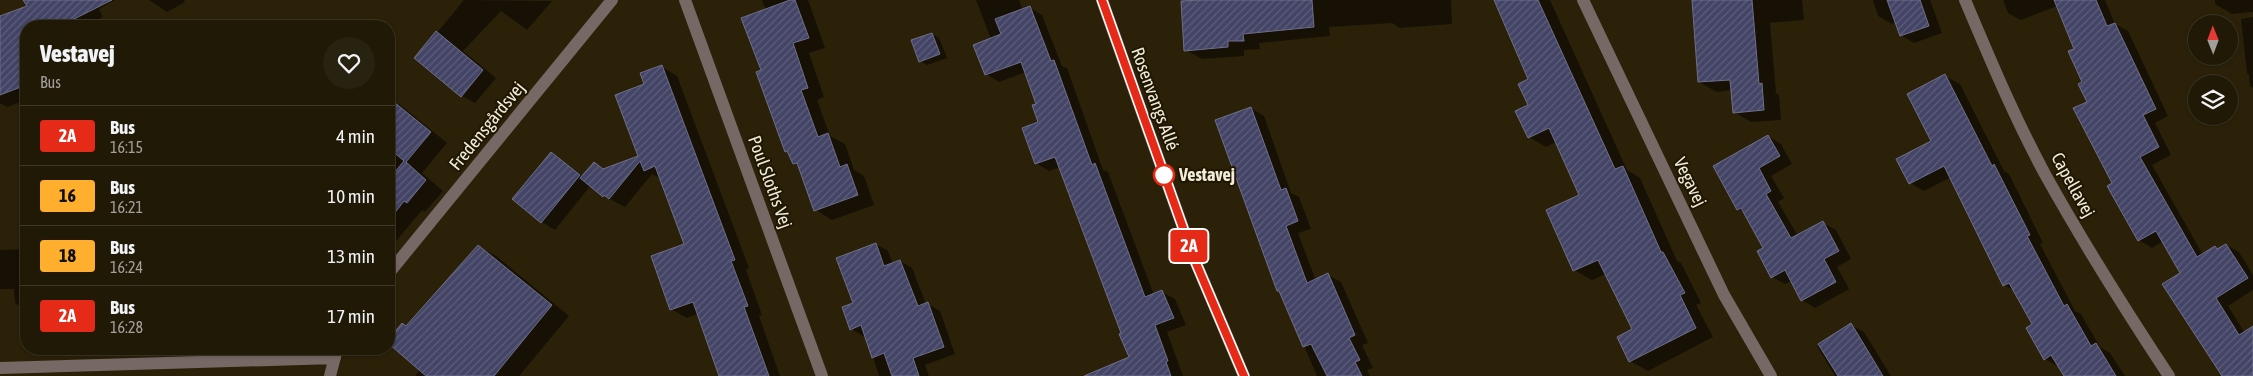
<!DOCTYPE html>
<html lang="en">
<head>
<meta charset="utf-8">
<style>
	:root { --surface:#201906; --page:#282210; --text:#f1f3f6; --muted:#a2a09b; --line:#3d3828 }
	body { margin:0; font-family:"Asap Condensed",sans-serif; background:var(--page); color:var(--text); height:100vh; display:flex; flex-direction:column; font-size:19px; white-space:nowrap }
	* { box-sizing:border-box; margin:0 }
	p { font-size:16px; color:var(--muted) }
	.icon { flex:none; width:28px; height:28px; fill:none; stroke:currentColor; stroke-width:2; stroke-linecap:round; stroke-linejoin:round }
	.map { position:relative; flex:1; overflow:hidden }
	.sheet { position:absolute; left:20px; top:20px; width:375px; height:335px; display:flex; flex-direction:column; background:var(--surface); border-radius:20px; box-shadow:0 1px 4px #0004,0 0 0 1px var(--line) }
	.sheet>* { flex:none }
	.badge { padding:0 10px; border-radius:4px; font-size:18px; line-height:32px }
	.needle { width:32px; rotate:359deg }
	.controls { position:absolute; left:2188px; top:15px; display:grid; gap:10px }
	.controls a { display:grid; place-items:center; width:50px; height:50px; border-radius:50%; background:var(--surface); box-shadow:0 1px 4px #0004,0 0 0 1px var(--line); font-size:25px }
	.map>.badge { position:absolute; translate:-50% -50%; box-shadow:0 0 0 2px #fff }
	.round { display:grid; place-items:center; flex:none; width:52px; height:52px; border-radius:26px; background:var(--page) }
	.overview { display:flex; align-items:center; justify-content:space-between; height:85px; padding:0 20px }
	h1 { font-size:24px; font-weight:800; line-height:38px }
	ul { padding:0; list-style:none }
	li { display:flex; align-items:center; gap:15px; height:60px; padding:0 20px; border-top:1px solid var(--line) }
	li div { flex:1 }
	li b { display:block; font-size:19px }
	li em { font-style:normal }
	li .badge { min-width:55px; font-weight:700; text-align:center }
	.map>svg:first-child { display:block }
	.shadow { fill:#0007 }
	.building { fill:url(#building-hatch); stroke:#6e6f8a }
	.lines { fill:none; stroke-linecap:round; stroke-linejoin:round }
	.minor { stroke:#766865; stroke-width:12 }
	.line-casing { stroke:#fff; stroke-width:11 }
	.line { stroke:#e52b18; stroke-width:8 }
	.stop-dot { fill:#fff; stroke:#e52b18; stroke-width:2.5 }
	.labels { text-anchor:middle; stroke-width:4; stroke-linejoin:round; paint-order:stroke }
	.street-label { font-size:18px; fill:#f2ecdd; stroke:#201701 }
	.stop-label { font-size:18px; font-weight:bold; fill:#f2ecdd; stroke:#201701; text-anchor:start }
</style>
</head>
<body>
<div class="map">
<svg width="2253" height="376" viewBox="0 0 2253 376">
	<defs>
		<pattern id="building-hatch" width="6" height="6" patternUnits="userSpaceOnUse" patternTransform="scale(1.25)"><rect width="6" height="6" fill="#434466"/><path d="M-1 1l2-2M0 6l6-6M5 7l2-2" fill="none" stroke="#5f5f7b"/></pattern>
	</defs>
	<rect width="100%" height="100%" fill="#2a2108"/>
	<path class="shadow" d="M25 0H115L99 9 103 17 100 18 102 22 94 26H26V100L7 107 0 103V18L28 7Z
		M149 0H184L185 2 167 12Z
		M464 0 552 1 527 30 501 11 463 51 496 78 475 103 462 96 416 58Z
		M762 0H808L825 48 809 53 824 97 817 100 830 136 845 144 854 170 864 176 874 205 832 220 816 210 800 166 794 163 790 154 786 151 763 71 766 10Z
		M976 0H1019L1023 10 1029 7 1042 15 1062 66 1067 68 1103 170 1108 172 1154 295 1162 292 1175 299 1186 325 1167 332 1183 376H1114L1130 358 1060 167 1049 171 1036 163 1040 123 1038 104 1026 72 999 82 986 74 991 39Z
		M1200 0H1451L1452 24 1400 28 1392 23 1329 27 1330 36 1259 43 1260 49 1244 50V56L1202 59 1186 50Z
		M1504 0H1550L1627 170 1640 178 1677 261 1681 263 1701 303 1696 305 1713 337 1648 371 1630 361 1634 330 1606 274 1592 280 1574 270 1580 196 1556 142 1546 147 1529 137 1530 80Z
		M1693 0H1802L1804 20 1770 23 1776 93 1779 95 1781 120 1751 122 1734 112 1732 90 1717 92 1699 82Z
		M1873 0H1930L1942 33 1914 43 1901 35 1896 22 1892 24 1878 16Z
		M2003 0H2105L2115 24 2128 31 2168 116 2155 123 2171 155 2152 165 2203 255 2215 247 2219 250 2226 245 2239 252 2253 275V290L2228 306 2245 333 2253 328V376H2223L2182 273 2163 241 2152 248 2139 240 2114 184 2088 103 2075 49 2057 6 2021 20 2008 13Z
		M2215 0H2253V12L2232 14 2215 4Z
		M2253 17V88L2250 86 2249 75 2247 73 2241 19Z
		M932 34 939 38 947 58 927 65 920 61Z
		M662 67 677 76 749 268 746 270 762 315 759 316 780 376H721L698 314 687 318 671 309 685 245 661 179 652 174 625 207 604 196 591 185 555 230 542 222 551 153 583 176 594 163 605 170 640 156 645 85Z
		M1945 76 1960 84 2004 171 2009 174 2043 243 2040 244 2075 311 2081 314 2100 347 2110 353 2125 376H2066L2059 367 2045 359 2034 325 2015 291 2004 285 1951 177 1924 191 1910 183 1933 142Z
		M389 98 403 107 447 143 422 173 443 191 425 212 422 210 389 250Z
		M1251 108 1264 116 1291 193 1299 197 1311 229 1298 233 1316 281 1328 275 1341 282 1368 343 1362 345 1373 368 1367 370 1370 376H1317L1281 292 1278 291Z
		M1768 136 1781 144 1792 164 1771 176 1784 198 1778 202 1798 236 1823 223 1836 230 1851 259 1837 267 1849 289 1815 308 1802 300 1792 281 1785 284 1772 277 1765 248 1745 213 1738 209Z
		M876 244 888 251 893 264 900 261 912 268 926 304H928L940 311 955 354 925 365 929 376H879L866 335 863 336 851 329 855 304Z
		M478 246 496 256 569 316 519 376H415L420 369 389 341 403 325 407 327Z
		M26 249V310L15 303 14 289H0V250Z
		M1851 325 1864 332 1891 376H1835L1817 346Z"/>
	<path class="building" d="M23 0H112L60 26H26V85L0 95V16L27 6Z
		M790 0H795L809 38 793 43 808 88 801 90 818 137 828 133 840 167 847 164 858 195 814 211 797 163 793 164 787 151 785 152 756 72 761 70 741 18Z
		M1199 0H1312L1314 27 1243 34 1244 41H1228V47L1184 51 1181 1Z
		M1494 0H1538L1615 169 1623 166 1661 252H1663L1685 293 1680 295 1696 328 1629 362 1617 337 1632 329 1598 260 1573 271 1546 210 1579 195 1549 128 1528 138 1515 111 1528 105 1518 84 1528 79Z
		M1692 0H1752L1759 84 1762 83 1764 110 1733 113 1730 80 1698 82Z
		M1887 0H1920L1929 26 1900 36Z
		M2054 0H2096L2107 26 2115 23 2156 109 2143 115 2159 147 2140 157 2197 257 2215 246 2217 249 2226 244 2248 278 2216 298 2239 335 2253 326V376H2222L2162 284 2180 273 2156 231 2138 241 2107 186 2112 183 2073 108 2087 102 2078 84 2082 82 2068 51 2074 49Z
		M1030 6 1051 61 1054 60 1092 165 1095 163 1145 297 1162 290 1174 318 1155 325 1168 361 1166 362 1171 376H1084L1129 357 1119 334 1121 333 1055 157 1035 164 1022 128 1038 122 1032 105 1036 104 1021 62 985 75 973 45 1001 34 995 19Z
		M436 31 483 70 461 97 414 58Z
		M932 33 940 54 919 62 911 40Z
		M662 65 735 260 731 261 748 306 744 307 769 376H719L693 302 670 310 651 256 684 244 655 166 644 171 640 161 609 199 604 195 603 197 580 178 594 162 603 169 638 156 615 95 644 84 640 73Z
		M1945 74 1992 166 1994 164 2030 235 2027 236 2064 306 2067 304 2091 346 2096 343 2116 376H2064L2051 355 2044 360 2026 328 2032 324 2009 283 2003 286 1944 166 1909 184 1896 159 1931 141 1907 94Z
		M389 98 431 132 406 162 426 180 407 203 404 201 389 220V179L404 161 389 148Z
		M1251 107 1281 190 1286 188 1298 221 1286 226 1307 283 1328 273 1355 335 1349 338 1360 360 1355 362 1362 376H1327L1311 344 1303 347 1279 291H1277L1215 120Z
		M1768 135 1780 156 1759 168 1771 191 1766 194 1791 238 1823 221 1839 251 1824 259 1836 282 1801 301 1785 270 1771 278 1757 251 1763 248 1741 208 1737 210 1713 166Z
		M551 152 580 175 541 223 512 199Z
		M876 243 884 266 900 260 918 306 928 302 944 347 913 358 919 376H892L884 353 872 358 861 325 850 330 842 307 853 303 836 258Z
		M478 245 552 305 494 376H426L389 344V339L402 323 406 326Z
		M1851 323 1883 376H1838L1818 344Z"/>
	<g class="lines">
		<path class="minor" d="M685 0 822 376
			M1102 0 1193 256 1244 376
			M1583 0 1724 295 1771 376
			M1965 0C1990 59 2015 119 2046 176 2084 244 2126 311 2169 376
			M389 273 612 0
			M0 368 335 358
			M330 376 337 349"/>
	</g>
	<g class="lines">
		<defs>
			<path id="line" d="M1102 0 1193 256 1244 376"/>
		</defs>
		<use href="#line" class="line-casing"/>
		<use href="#line" class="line"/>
	</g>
	<circle class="stop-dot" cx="1164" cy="175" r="10"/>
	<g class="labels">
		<g class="street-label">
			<text transform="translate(1155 99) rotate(70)" y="6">Rosenvangs Allé</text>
			<text transform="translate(487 126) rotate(-51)" y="6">Fredensgårdsvej</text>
			<text transform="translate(770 182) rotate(70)" y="6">Poul Sloths Vej</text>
			<text transform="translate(1690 182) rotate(64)" y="6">Vegavej</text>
			<text transform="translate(2073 185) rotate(61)" y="6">Capellavej</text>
		</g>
		<g class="stop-label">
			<text x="1179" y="181">Vestavej</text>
		</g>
	</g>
</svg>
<div class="controls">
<a><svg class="needle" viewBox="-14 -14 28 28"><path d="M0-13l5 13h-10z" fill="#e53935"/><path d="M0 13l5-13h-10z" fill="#a2a09b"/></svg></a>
<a><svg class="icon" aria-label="layers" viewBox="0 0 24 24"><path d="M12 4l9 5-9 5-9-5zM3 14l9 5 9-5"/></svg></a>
</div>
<b class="badge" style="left:1189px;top:246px;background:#e52b18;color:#fff">2A</b>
<section class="sheet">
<div class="overview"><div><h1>Vestavej</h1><p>Bus</p></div><a class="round"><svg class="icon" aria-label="heart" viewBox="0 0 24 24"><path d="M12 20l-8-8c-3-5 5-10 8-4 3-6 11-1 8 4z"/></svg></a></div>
<ul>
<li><span class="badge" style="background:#e52b18;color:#fff">2A</span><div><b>Bus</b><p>16:15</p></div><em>4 min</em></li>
<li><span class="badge" style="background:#ffae2d;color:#111">16</span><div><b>Bus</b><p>16:21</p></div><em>10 min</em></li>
<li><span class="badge" style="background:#ffae2d;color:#111">18</span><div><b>Bus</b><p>16:24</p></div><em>13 min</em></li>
<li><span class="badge" style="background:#e52b18;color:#fff">2A</span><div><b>Bus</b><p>16:28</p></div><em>17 min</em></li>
</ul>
</section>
</div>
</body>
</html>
